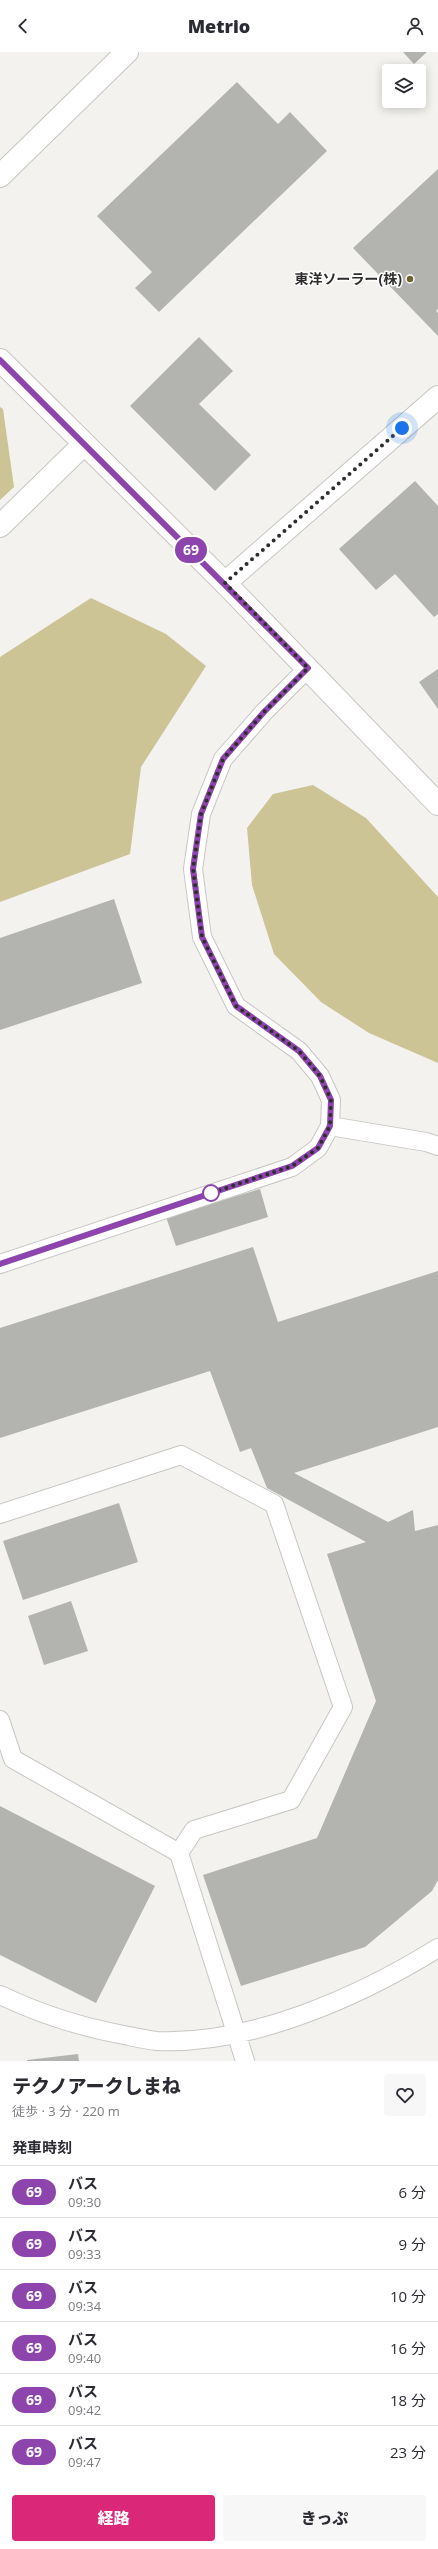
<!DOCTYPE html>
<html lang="ja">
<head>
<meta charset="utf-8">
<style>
	:root { --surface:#fff; --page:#f7f7f7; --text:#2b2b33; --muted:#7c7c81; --line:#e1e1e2; --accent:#db2777 }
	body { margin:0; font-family:"Open Sans","Noto Sans JP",sans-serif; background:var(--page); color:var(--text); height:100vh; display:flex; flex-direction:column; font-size:15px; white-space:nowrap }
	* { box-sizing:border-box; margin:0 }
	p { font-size:13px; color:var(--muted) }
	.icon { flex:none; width:22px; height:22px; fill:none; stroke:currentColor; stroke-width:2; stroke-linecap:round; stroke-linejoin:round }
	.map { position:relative; height:2009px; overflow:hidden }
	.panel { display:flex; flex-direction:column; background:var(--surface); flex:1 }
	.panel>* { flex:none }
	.badge { padding:0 8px; border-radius:13px; font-size:14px; line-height:26px }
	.fabs { position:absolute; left:382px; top:12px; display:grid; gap:8px }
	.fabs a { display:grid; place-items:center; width:44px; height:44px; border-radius:4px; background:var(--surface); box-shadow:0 2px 10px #0003; font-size:20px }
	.you { position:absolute; width:20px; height:20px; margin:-10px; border:3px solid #fff; border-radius:50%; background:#1a73e8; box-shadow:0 0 0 6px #1a73e833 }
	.map>.badge { position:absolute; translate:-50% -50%; box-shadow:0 0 0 2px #fff }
	h2 { padding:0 12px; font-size:15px; line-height:36px }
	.round { display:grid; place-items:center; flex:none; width:42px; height:42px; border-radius:4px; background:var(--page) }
	.head { display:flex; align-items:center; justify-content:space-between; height:68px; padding:0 12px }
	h1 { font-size:19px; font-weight:800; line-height:30px }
	.button { display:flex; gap:8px; margin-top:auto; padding:8px 12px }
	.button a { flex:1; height:46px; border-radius:4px; background:var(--accent); color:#fff; font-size:16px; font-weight:800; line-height:46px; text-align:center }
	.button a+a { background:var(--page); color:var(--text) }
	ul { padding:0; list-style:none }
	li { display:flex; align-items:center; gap:12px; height:52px; padding:0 12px; border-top:1px solid var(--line) }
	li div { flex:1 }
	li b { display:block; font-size:15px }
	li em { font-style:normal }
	li .badge { min-width:44px; font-weight:700; text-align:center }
	header { display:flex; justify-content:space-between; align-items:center; height:52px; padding:0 12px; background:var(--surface); font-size:18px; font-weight:800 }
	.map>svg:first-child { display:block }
	.green { fill:#ccc495 }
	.building { fill:#b3b3af }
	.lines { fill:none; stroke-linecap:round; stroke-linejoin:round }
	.service-casing { stroke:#c7c6c3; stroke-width:20 }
	.minor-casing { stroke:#c7c6c3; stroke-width:24 }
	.tertiary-casing { stroke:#c7c6c3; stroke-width:24 }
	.service { stroke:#fff; stroke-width:18 }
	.minor { stroke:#fff; stroke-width:22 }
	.tertiary { stroke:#fff; stroke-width:22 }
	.line-casing { stroke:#fff; stroke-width:9 }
	.line { stroke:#8e44ad; stroke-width:6 }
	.walk { stroke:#2e2e2d; stroke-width:4; stroke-dasharray:0 7.2 }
	.poi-dot { fill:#6e6431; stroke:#fff; stroke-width:1.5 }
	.stop-dot { fill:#fff; stroke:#8e44ad; stroke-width:2 }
	.labels { text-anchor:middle; stroke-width:3; stroke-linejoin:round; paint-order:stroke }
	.poi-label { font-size:14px; font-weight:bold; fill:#2e2e2d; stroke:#fff; text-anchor:end }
</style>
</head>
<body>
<header><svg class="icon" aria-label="back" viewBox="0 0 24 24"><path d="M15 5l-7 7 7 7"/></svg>Metrio<svg class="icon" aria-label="person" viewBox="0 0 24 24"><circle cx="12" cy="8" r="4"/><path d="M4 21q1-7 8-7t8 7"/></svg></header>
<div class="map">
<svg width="438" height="2009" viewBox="0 0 438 2009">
	<rect width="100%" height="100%" fill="#f3f2ee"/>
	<path class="green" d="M0 355 3 357 14 435 0 448Z
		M91 546 166 582 206 614 141 715 130 802 0 850V605Z
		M313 733 366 766 438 845V1011L369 981 321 950 274 902 252 833 247 776 273 742Z"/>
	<path class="building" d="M403 0H427L414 12Z
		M237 30 278 72 290 60 327 99 159 260 135 236 152 220 97 164Z
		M438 117V257L436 259 438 261V284L353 196Z
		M199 285 233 319 199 352 251 403 215 439 130 354Z
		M415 429 438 454V562L434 565 395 522 376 538 339 497Z
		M438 617V657L419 630Z
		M114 847 142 931 0 978V886Z
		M260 1137 268 1165 176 1194 166 1165Z
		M253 1195 278 1270 438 1219V1375L294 1421 388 1470 413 1458 415 1479 438 1473V1828L432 1839 365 1895 241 1934 203 1823 317 1786 376 1649 327 1502 366 1490 267 1436 251 1396 240 1400 210 1319 0 1386V1276Z
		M119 1451 138 1510 23 1548 3 1489Z
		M71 1549 88 1599 44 1613 28 1564Z
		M0 1754 155 1834 96 1951 0 1903Z
		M78 2002 79 2009H27V2008Z"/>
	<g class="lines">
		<defs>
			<path id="service" d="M330 1074 426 1090 438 1094
				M0 1212 292 1115 318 1096 330 1074 331 1048 320 1024 299 999 236 954 202 885 193 817 201 762 223 707 264 660 308 616
				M0 1462 181 1403 274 1452 343 1655 291 1748 194 1778 179 1801
				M0 1668 13 1707 179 1801 245 2009
				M0 1943C40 1962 80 1975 124 1983 134 1985 146 1988 157 1989 251 1993 359 1945 438 1896"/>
			<path id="minor" d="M0 124 127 0
				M225 531 438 345"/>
			<path id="tertiary" d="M0 308 225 531 438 752
				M0 474 83 393"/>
		</defs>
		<use href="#service" class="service-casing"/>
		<use href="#minor" class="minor-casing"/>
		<use href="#tertiary" class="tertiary-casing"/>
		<use href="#service" class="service"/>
		<use href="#minor" class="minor"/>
		<use href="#tertiary" class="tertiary"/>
	</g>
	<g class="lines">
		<defs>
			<path id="line" d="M0 308 308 616 264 660 223 707 201 762 193 817 202 885 236 954 299 999 320 1024 331 1048 330 1074 318 1096 292 1114 0 1212"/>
		</defs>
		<use href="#line" class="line-casing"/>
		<use href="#line" class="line"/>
		<path class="walk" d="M211 1141 205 1143 292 1114 318 1096 330 1074 331 1048 320 1024 299 999 236 954 202 885 193 817 201 762 223 707 264 660 308 616 225 531 402 376"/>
	</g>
	<circle class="poi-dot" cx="410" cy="227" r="4"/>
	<circle class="stop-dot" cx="211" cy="1141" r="8"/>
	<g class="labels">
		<g class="poi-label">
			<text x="402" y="232">東洋ソーラー(株)</text>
		</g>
	</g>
</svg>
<div class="fabs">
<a><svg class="icon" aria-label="layers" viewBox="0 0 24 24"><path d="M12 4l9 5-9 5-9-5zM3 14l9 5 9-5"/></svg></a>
</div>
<div class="you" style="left:402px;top:376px"></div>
<b class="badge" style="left:191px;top:498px;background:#8e44ad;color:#fff">69</b>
</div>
<section class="panel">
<div class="head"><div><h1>テクノアークしまね</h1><p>徒歩 · 3 分 · 220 m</p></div><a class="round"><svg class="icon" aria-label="heart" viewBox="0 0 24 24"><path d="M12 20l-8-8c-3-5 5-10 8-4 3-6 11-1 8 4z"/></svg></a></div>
<h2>発車時刻</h2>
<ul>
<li><span class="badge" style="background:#8e44ad;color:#fff">69</span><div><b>バス</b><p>09:30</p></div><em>6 分</em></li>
<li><span class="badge" style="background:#8e44ad;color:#fff">69</span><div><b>バス</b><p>09:33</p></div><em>9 分</em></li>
<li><span class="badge" style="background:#8e44ad;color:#fff">69</span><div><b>バス</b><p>09:34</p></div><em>10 分</em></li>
<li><span class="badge" style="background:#8e44ad;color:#fff">69</span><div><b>バス</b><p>09:40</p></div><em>16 分</em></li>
<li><span class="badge" style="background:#8e44ad;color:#fff">69</span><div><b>バス</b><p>09:42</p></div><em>18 分</em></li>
<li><span class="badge" style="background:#8e44ad;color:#fff">69</span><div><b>バス</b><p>09:47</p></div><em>23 分</em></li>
</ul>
<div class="button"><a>経路</a><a>きっぷ</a></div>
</section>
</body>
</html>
